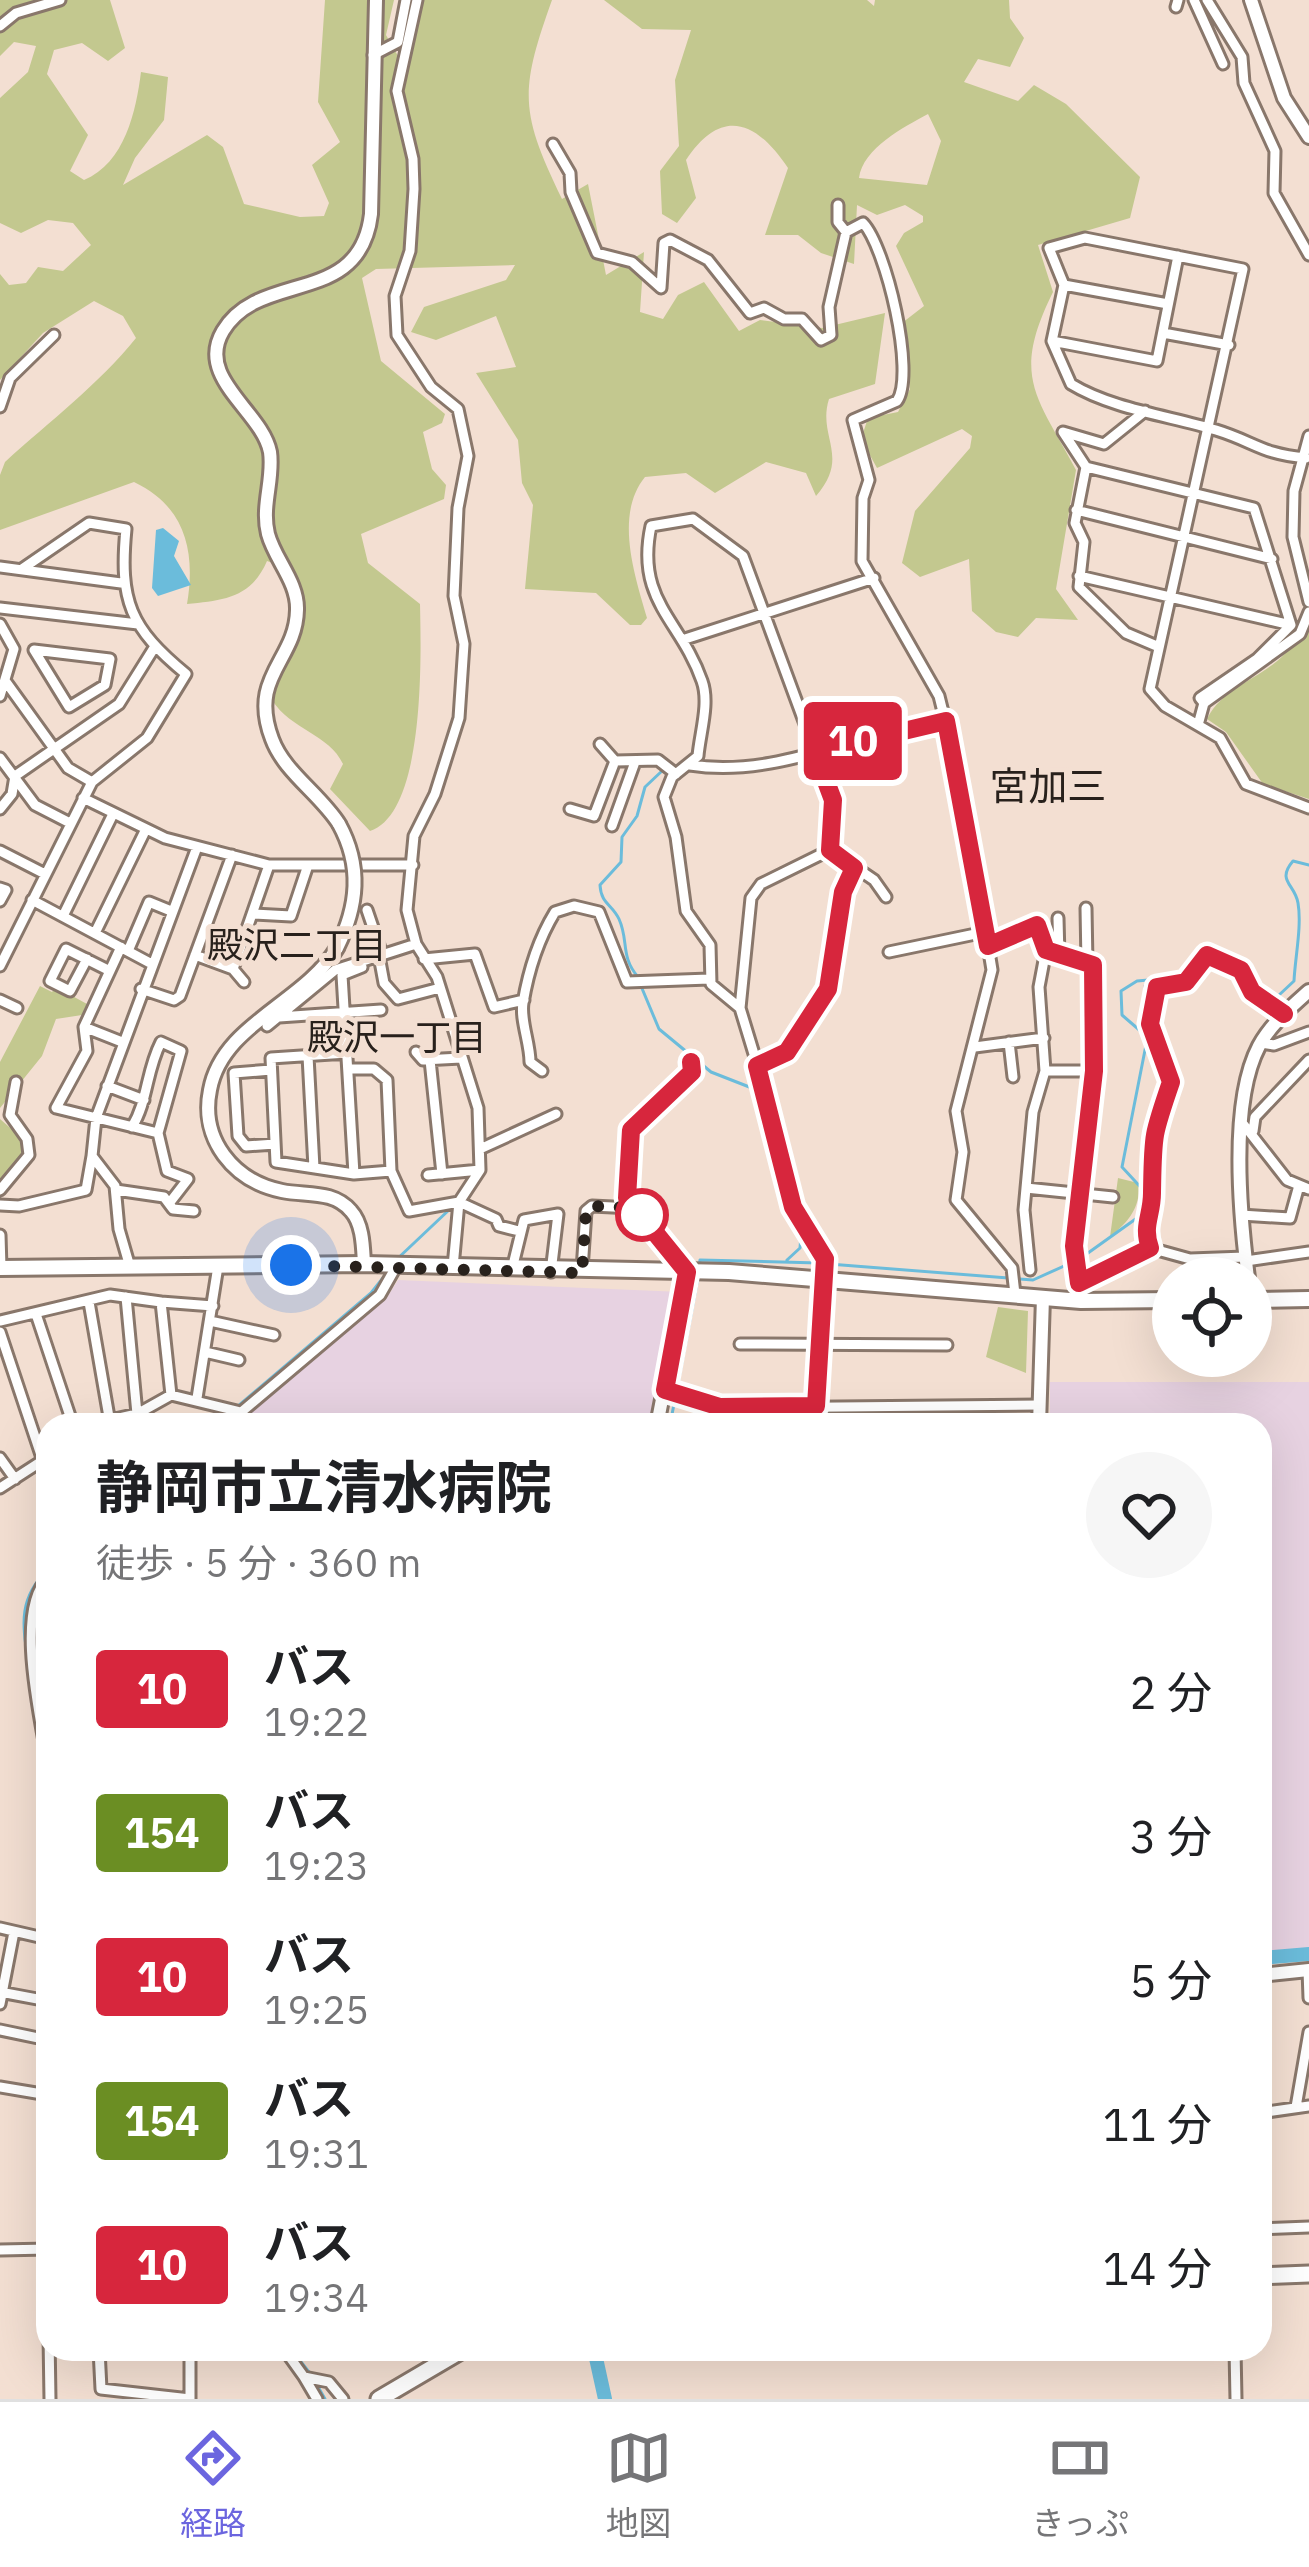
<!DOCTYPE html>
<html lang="ja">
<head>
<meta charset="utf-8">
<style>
	:root { --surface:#fff; --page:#f6f6f6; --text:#202124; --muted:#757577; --line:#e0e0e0; --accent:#6b65df }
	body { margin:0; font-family:"IBM Plex Sans","Noto Sans JP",sans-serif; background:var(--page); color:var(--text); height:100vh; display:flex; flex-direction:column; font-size:45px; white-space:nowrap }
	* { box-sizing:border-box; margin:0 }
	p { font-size:39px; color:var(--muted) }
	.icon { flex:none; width:66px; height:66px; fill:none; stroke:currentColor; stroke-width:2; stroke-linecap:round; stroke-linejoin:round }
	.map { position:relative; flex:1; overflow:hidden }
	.side { position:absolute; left:36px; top:1413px; width:1236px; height:948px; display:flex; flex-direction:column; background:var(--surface); border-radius:36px; box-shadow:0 12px 48px #0002 }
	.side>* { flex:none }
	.badge { padding:0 24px; border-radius:9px; font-size:42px; line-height:78px }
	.fabs { position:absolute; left:1152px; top:1257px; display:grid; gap:24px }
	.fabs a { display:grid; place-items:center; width:120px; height:120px; border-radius:50%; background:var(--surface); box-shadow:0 12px 48px #0002; font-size:60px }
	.you { position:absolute; width:60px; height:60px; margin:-30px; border:9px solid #fff; border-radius:50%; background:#1a73e8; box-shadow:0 0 0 18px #1a73e833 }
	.map>.badge { position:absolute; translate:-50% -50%; box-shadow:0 0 0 6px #fff }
	.round { display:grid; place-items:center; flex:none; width:126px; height:126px; border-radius:63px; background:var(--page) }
	.headline { display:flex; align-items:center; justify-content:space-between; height:204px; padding:0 60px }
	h1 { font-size:57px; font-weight:700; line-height:90px }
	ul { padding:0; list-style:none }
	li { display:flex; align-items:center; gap:36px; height:144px; padding:0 60px }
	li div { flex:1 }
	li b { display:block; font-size:45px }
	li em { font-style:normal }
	li .badge { min-width:132px; font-weight:700; text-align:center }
	.tab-bar { display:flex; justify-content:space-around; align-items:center; height:168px; border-top:3px solid var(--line); background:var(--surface); font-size:33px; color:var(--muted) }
	.tab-bar a { display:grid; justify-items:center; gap:6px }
	.tab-bar .on { color:var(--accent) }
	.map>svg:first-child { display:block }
	.industrial { fill:#e7d2e1 }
	.green { fill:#c3c88f; fill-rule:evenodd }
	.water { fill:#6bbcdb }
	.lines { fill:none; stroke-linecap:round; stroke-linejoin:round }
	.stream { stroke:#6bbcdb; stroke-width:3 }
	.river { stroke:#6bbcdb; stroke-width:14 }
	.minor-casing { stroke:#89776b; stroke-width:15 }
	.tertiary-casing { stroke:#89776b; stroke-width:18 }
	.secondary-casing { stroke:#89776b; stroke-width:20 }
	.trunk-casing { stroke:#89776b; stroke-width:21 }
	.minor { stroke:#fff; stroke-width:9 }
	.tertiary { stroke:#fff; stroke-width:12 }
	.secondary { stroke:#fff; stroke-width:14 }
	.trunk { stroke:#fff; stroke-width:15 }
	.tertiary-bridge-casing { stroke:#89776b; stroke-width:18; stroke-linecap:butt }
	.tertiary-bridge { stroke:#fff; stroke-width:12 }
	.line-casing { stroke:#fff; stroke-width:27 }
	.line { stroke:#d7263d; stroke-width:18 }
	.walk { stroke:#28211c; stroke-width:12; stroke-dasharray:0 21.6 }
	.stop-dot { fill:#fff; stroke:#d7263d; stroke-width:6 }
	.labels { text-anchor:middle; stroke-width:10; stroke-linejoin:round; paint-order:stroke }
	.neighbourhood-label { font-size:36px; fill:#28211c; stroke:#f3dfd2 }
	.quarter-label { font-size:39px; fill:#28211c; stroke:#f3dfd2 }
</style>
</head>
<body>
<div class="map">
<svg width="1309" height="2399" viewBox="0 0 1309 2399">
	<rect width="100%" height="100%" fill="#f3dfd2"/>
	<path class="industrial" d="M398 1280 682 1292 652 1425H236L386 1299Z
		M1050 1382H1309V1953L1260 1957V1425H1050Z
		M48 1583V1721L35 1631 38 1597Z"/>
	<path class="green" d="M0 0H110L125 48 108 61 82 43 54 50 47 74 88 135 70 171 84 180C125 163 136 111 141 72L168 77 164 120 135 158 123 185 207 135 223 147 244 204 300 217 324 216 329 203 312 165 340 142 318 102 325 0H394L386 35 398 56 409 54 419 0H552C519 92 520 112 562 199L588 184 606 275 644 252 640 312 663 319 678 295 704 282 739 331 760 320 822 328 885 313 875 384 829 399C817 437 851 456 816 496L806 473 766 462 715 493 686 473 645 477C614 515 635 576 647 618L641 625H630L596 593 525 589 533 505 522 483 518 440 476 373 516 367 496 316 436 340 411 332 424 307 506 280 515 265 376 269 362 278 381 361 445 414 442 423 423 432 432 469 446 485 444 499 361 534 368 563 420 604C421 652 426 813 370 831L330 789 343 764C329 734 291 730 272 700L304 616 292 570 267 561C251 598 224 600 187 604 196 551 185 506 134 482L0 530V475L5 462C50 421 98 385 136 338L123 316 94 301 43 333 0 380V274L9 285 26 283 38 267 63 271 91 245 73 223 48 220 21 233 0 223V98L28 72 36 46 14 42 0 56Z
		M604 0H867L874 6 875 0H1009L1010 18 1024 38 1010 67 978 59 964 82 1018 101 1034 85 1066 104 1140 177 1130 218 1038 245 1053 292C1011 377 1036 395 1076 470L1056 589 1078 620 1036 618 1018 637 996 632 972 611 969 559 920 577 902 563 915 511 970 448 972 436 962 429 877 468 861 439 868 418 898 412 910 389 902 323 924 306 896 246 904 233 923 222V216L905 205 877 215 857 205 854 264 821 253 798 235H765L788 168C756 120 721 107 686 160L696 198 677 223 662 214 660 171 679 146 675 80 691 30 642 29ZM928 114 941 141 927 185 859 178C863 148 904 127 928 114Z
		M1309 613V799L1263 784 1226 732 1207 719C1231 673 1285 682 1309 613Z
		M40 986 52 992 56 987 87 1004 82 1015 56 1019 42 1056 0 1108V1062Z
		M0 1119 24 1140C27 1165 15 1165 0 1180Z
		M1118 1178 1138 1183C1142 1207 1127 1223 1110 1237Z
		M998 1307 1028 1311 1026 1373 986 1357Z"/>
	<path class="water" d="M163 528 179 541 174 556 191 585 158 596 152 588 156 530Z"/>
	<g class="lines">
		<path class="stream" d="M638 977C620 956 629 941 619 919 612 904 601 904 600 885L621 862 622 837 637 816 645 787 663 770
			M641 986 659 1029 711 1072 757 1090 770 1125V1155L801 1235 800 1248 787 1260
			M1260 993 1278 996 1294 981C1295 958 1302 926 1298 903 1295 884 1276 881 1293 861L1309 865
			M1081 1258 1137 1218 1146 1193 1122 1167 1146 1045 1144 1034 1122 1015 1121 991 1137 981 1183 977 1190 959 1206 949 1246 970
			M395 1261 450 1209
			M829 1264 1033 1280 1073 1262
			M699 1268 700 1260 819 1263
			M237 1407 371 1293 390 1269
			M216 1425 230 1413
			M670 1425 698 1278
			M28 1660C22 1622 19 1598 48 1569
			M37 1729 48 1808
			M291 2349 312 2376
			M317 2385 325 2399"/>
		<path class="river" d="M1260 1958 1309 1954
			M594 2349 605 2399"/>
		<defs>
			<path id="minor" d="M417 0 397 91 413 159 414 189 410 251 395 296 397 335 431 387 458 409 468 456 458 508 454 596 464 644 459 718 435 794 414 836 407 910 416 944 437 977 478 1108 480 1170 459 1202 453 1267
				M1194 0 1223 64
				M1207 0 1242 57 1244 83 1275 151 1274 193 1309 255
				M1176 7 1178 0
				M0 26 16 13 60 0
				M373 55 398 42 406 0
				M553 144 570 173 571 192 597 253 632 262 661 288 664 243 670 240 708 260 750 313 764 308 784 319H802L821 340 831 335 829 307 846 232 863 223C886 247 916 374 897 401L853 420 869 480 863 498 862 561 939 696 963 792 992 970 956 1111 963 1152 956 1200 1012 1268 1015 1294
				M838 205V222L846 232
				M1064 285 1168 304
				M1163 333 1229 345
				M1052 341 1157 361 1178 256
				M0 407 10 378 54 335
				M1145 411 1104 444 1063 432 1086 467 1254 508 1291 625
				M1309 436 1294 491 1293 537 1309 602
				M1306 458C1261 454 1255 442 1216 430 1170 416 1112 409 1071 384L1052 341 1064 285 1049 248 1085 238 1243 269 1150 689 1165 706 1220 738 1246 784 1309 808
				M1086 467 1075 523 1084 542 1079 587 1126 633 1159 647
				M1076 510 1272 559
				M0 567 121 583
				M1079 576 1291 625
				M0 608 138 624
				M0 624 14 649 0 696
				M682 640 874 578
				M34 650 110 659 105 685 69 707Z
				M6 682 68 768 92 782
				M1204 703 1300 634 1309 612
				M1198 725 1204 703 1200 698 1257 659 1291 625
				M600 744 615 761 658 760 676 774
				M0 758 35 805 70 823
				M690 765C779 779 859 731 946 721
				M83 798 165 838 269 865H413
				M0 809 12 794 15 776 119 704 154 648
				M570 809 594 816 615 761
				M612 826 635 762
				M830 850 874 880 886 897
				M0 851 45 874
				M0 888 6 890 0 901
				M32 900 150 963
				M1086 908 1087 964
				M367 910 382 954
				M252 914 291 916 308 865
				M63 916 113 814
				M1058 918 1059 957
				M95 933 146 829
				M121 947 84 1027 87 1051 56 1108 158 1133
				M988 947 1037 925 1046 950 1093 966 1094 1071 1074 1245 1081 1301
				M128 951 149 902 171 911
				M889 952 985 932
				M195 955 233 969 269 865
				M379 956 384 983 398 999 440 988
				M87 959 70 991 50 981 66 949 110 971
				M424 959 475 954 494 1007 524 1000
				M0 966 92 782 147 738 186 674C130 628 119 601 126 529L89 523 22 569
				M233 969 244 982
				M1151 987 1187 982 1207 955 1241 970 1252 991 1284 1014
				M141 989 174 1000 180 996 232 855
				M0 1000 17 1008
				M740 1008 711 984 710 945 686 911 676 837 664 797 672 777 698 756C700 733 710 703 702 681 681 620 635 601 651 526L693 519 743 556 833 800 830 850 761 884 751 898 740 1008 775 1123V1152L793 1207 825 1259 816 1425
				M279 1017 381 1010
				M267 1026 335 970 416 944
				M84 1027 122 1042
				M1009 1042 1013 1077
				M1261 1043 1274 1045 1309 1032
				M975 1047 1044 1038
				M416 1052 423 1060 461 1058
				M347 1053 271 1058 276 1162 354 1174 391 1171
				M308 1056 314 1168
				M430 1060 442 1174
				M757 1066 787 1052 828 989 843 892 854 869
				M348 1069H374L387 1080 391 1171 409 1211 459 1202 496 1219 499 1226 519 1231
				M271 1070 234 1073 238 1136 246 1146 275 1144
				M542 1071 530 1062C530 1043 520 1020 523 1003 528 973 538 940 555 912L574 906 599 912 627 982 709 979
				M1045 1071H1094
				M107 1086 144 1100
				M1244 1125 1287 1180 1309 1189
				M132 1127C148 1101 146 1071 161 1042L181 1051 158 1133 167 1171 188 1179 171 1201
				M1253 1131 1255 1117 1309 1060
				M480 1149 556 1114
				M354 1174 342 975 362 967 361 963
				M428 1175 480 1170
				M1026 1188 1113 1197
				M0 1190 29 1155 27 1139 10 1115 16 1082
				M116 1190 164 1197 173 1209 194 1211
				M0 1205 19 1206 86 1190 92 1156
				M1241 1215 1290 1218 1298 1189
				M0 1235 1 1268
				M1150 1248 1143 1227 1152 1193 1150 1142 1171 1082 1150 1024 1157 987
				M1246 1261 1309 1252
				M130 1267 119 1229 115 1186 92 1156 96 1118 197 847
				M512 1269 524 1220 558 1214 551 1272
				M582 1270 586 1211 592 1206 633 1208
				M1030 1270 1024 1210 1033 1112 1045 1071 1039 987 1046 950
				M687 1272 627 1198 631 1130 692 1073 691 1062
				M1079 1283 1150 1248 1190 1259 1245 1257
				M126 1297 137 1414
				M89 1302 109 1417
				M161 1302 213 1306
				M36 1314 73 1425
				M0 1321 110 1295 161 1302 171 1395
				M210 1321 274 1335
				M0 1332 43 1461
				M740 1344 947 1345
				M205 1352 239 1360
				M665 1390 735 1408 1039 1405
				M197 1398 218 1266
				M88 1425 137 1414 171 1395 241 1412
				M226 1425 380 1295 397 1265
				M0 1458 15 1479
				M0 1488 48 1457
				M48 1578C14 1610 41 1720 48 1764
				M0 1928 48 1939
				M1308 1970 1309 1998
				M0 1992 48 2001
				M0 2004 14 1932
				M0 2030 48 2040
				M0 2087 48 2095
				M1296 2107 1309 2032
				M1260 2113 1309 2106
				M1260 2229 1309 2227
				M0 2250 48 2249
				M48 2272 50 2399
				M99 2349 101 2389 190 2399V2349
				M284 2349 304 2377 329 2382 343 2399
				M1235 2349 1236 2399
				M304 2377 317 2399"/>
			<path id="tertiary" d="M1251 0 1284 98 1309 137
				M339 824C320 794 284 772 272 739 248 676 296 661 297 610 298 582 275 560 268 534 261 506 274 479 270 452 262 411 195 378 223 331 260 269 360 308 371 214L376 0
				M337 948C304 1003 222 1024 210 1090 200 1139 233 1181 282 1191 307 1196 333 1190 351 1211 363 1224 363 1247 364 1264
				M1248 1278C1240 1215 1229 1103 1259 1046 1271 1024 1290 1008 1309 991
				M657 1425 687 1272
				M1039 1425 1043 1297
				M1260 1975 1309 1970"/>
			<path id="secondary" d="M0 1268 364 1264 729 1272 1081 1301 1173 1300
				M1251 1300 1309 1299"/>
			<path id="trunk" d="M1260 2276 1309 2274
				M379 2399 464 2349"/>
		</defs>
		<use href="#minor" class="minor-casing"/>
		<use href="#tertiary" class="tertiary-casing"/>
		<use href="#secondary" class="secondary-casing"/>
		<use href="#trunk" class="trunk-casing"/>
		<use href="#minor" class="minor"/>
		<use href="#tertiary" class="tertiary"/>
		<use href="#secondary" class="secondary"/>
		<use href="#trunk" class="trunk"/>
		<defs>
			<path id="tertiary-bridge" d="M337 948C358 906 362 866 339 824"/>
		</defs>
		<use href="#tertiary-bridge" class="tertiary-bridge-casing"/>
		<use href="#tertiary-bridge" class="tertiary-bridge"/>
	</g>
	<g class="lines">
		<defs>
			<path id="line" d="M691 1062 692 1072 631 1130 627 1198 687 1272 665 1390 720 1407 816 1406 825 1259 793 1207 757 1066 787 1052 828 989 843 892 854 868 830 850 833 800 815 752 946 721 988 946 1037 925 1046 950 1093 965 1094 1071 1074 1246 1079 1283 1150 1248C1142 1225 1152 1216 1152 1193 1153 1135 1152 1137 1171 1082L1150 1024 1157 987 1186 982 1207 955 1241 970 1252 992 1284 1014"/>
		</defs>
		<use href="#line" class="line-casing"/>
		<use href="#line" class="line"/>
		<path class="walk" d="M291 1265 582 1273 586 1211 592 1206 633 1208 642 1215"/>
	</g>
	<circle class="stop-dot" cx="642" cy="1215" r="24"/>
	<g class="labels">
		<g class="neighbourhood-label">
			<text x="297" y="958">殿沢二丁目</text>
			<text x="397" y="1050">殿沢一丁目</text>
		</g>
		<g class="quarter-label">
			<text x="1048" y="800">宮加三</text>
		</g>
	</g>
</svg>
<div class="fabs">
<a><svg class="icon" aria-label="locate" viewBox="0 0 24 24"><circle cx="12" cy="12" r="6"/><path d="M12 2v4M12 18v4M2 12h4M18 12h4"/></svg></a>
</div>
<div class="you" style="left:291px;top:1265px"></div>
<b class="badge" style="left:853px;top:741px;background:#d7263d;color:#fff">10</b>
<section class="side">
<div class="headline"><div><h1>静岡市立清水病院</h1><p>徒歩 · 5 分 · 360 m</p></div><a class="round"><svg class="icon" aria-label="heart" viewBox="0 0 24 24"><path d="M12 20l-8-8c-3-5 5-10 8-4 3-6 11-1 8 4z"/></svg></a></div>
<ul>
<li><span class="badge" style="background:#d7263d;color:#fff">10</span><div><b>バス</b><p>19:22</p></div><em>2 分</em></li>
<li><span class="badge" style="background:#6b8e23;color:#fff">154</span><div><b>バス</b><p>19:23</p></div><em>3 分</em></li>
<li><span class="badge" style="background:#d7263d;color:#fff">10</span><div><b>バス</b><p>19:25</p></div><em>5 分</em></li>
<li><span class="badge" style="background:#6b8e23;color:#fff">154</span><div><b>バス</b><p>19:31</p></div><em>11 分</em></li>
<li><span class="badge" style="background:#d7263d;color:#fff">10</span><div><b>バス</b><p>19:34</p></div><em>14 分</em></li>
</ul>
</section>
</div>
<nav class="tab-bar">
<a class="on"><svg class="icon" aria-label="directions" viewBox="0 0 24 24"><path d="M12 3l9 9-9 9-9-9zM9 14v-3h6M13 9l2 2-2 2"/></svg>経路</a>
<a><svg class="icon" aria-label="map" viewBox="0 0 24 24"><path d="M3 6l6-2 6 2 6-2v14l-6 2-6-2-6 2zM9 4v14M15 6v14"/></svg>地図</a>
<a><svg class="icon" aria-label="tickets" viewBox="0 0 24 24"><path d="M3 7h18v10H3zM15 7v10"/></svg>きっぷ</a>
</nav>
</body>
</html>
